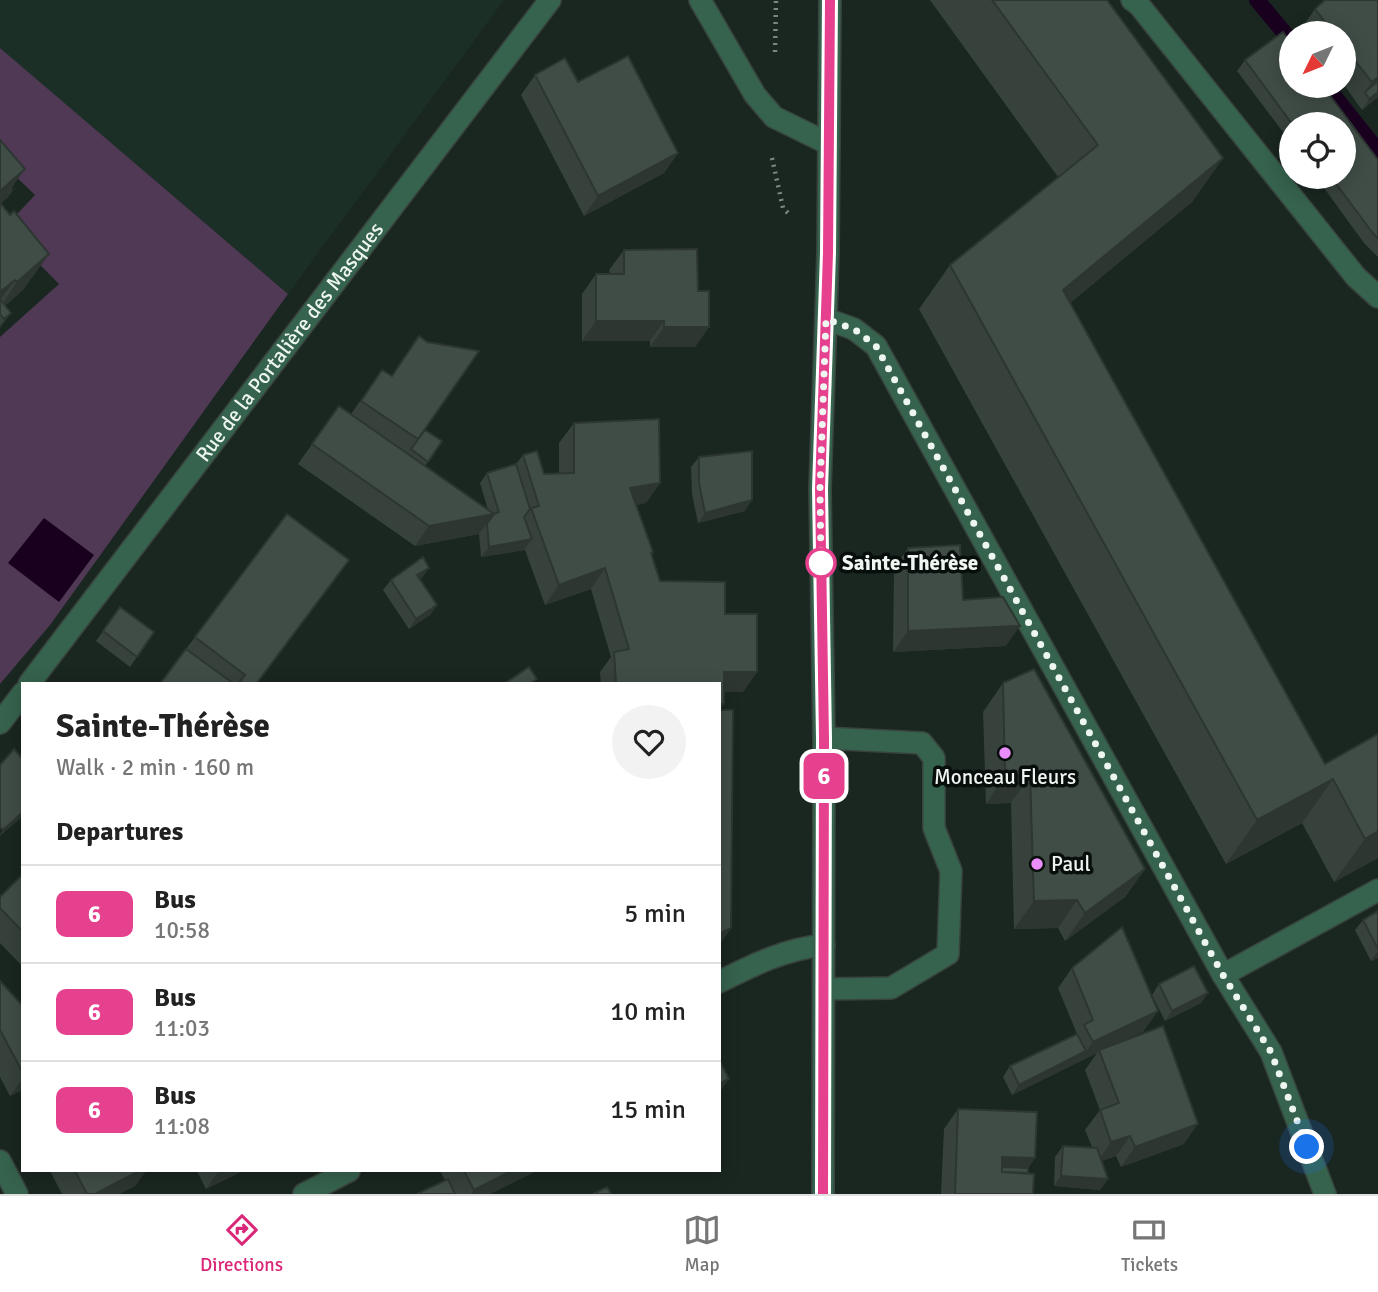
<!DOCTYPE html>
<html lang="en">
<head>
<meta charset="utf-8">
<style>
	:root { --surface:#fff; --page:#f2f2f2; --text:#222; --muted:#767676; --line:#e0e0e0; --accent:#db2777 }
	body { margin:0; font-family:Signika,sans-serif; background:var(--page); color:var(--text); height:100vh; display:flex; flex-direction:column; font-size:26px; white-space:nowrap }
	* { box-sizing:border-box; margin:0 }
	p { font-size:23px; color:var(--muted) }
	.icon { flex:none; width:38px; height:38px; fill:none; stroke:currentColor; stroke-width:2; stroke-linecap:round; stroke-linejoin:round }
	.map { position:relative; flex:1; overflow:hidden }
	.panel { position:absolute; left:21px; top:682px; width:700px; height:490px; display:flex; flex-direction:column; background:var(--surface); border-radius:0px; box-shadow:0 4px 18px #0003 }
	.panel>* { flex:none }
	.badge { padding:0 14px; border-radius:10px; font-size:24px; line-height:46px }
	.needle { width:46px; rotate:227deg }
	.buttons { position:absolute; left:1279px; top:21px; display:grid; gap:14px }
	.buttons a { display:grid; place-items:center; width:77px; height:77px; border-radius:50%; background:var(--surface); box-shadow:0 4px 18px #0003; font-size:35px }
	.you { position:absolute; width:35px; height:35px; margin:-18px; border:5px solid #fff; border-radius:50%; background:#1a73e8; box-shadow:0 0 0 10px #1a73e833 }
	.map>.badge { position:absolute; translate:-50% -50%; box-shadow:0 0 0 4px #fff }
	h2 { padding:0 35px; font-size:26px; line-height:63px }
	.round { display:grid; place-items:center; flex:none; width:74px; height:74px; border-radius:37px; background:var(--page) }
	.overview { display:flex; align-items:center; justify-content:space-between; height:119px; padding:0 35px }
	h1 { font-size:33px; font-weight:700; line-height:52px }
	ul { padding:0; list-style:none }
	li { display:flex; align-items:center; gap:21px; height:98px; padding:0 35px; border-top:2px solid var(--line) }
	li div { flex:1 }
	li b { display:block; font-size:26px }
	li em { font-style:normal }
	li .badge { min-width:77px; font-weight:700; text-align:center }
	.tab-bar { display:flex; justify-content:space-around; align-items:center; height:98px; border-top:2px solid var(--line); background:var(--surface); font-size:19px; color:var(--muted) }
	.tab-bar a { display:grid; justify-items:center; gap:4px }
	.tab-bar .active { color:var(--accent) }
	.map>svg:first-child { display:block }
	.built { fill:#1c2f26 }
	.green { fill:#503955 }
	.water { fill:#19001f }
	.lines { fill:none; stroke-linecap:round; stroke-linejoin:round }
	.stream { stroke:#19001f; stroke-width:16 }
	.minor-casing { stroke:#38433d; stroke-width:24 }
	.path { stroke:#7d8781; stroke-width:4.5; stroke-dasharray:2 5; stroke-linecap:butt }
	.minor { stroke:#36634d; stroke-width:21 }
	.wall { fill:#37423c }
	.shaded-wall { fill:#2d3631 }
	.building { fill:#404d46; stroke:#2d3631; stroke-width:2 }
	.line-casing { stroke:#fff; stroke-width:16 }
	.line { stroke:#e6418e; stroke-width:10 }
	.walk { stroke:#eef6f1; stroke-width:7; stroke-dasharray:0 12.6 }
	.stop-dot { fill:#fff; stroke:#e6418e; stroke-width:3.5 }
	.poi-dot { fill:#ea8dfd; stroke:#080e0b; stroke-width:2.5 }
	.labels { text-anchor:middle; stroke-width:7; stroke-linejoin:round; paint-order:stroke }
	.street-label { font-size:21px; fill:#eef6f1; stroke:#080e0b }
	.stop-label { font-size:21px; font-weight:bold; fill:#eef6f1; stroke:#080e0b; text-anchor:start }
	.poi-label { font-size:21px; fill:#eef6f1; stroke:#080e0b }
</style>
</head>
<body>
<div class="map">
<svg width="1378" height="1194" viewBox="0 0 1378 1194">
	<rect width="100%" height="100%" fill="#1a2620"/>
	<path class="built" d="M0 0H504L288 294 0 48Z"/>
	<path class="green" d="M0 48 288 294 50 625 0 684V337L59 284 4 228 35 195 0 161Z"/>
	<path class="water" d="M44 518 94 555 59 602 8 563Z"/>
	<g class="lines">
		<path class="stream" d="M1257 0 1292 42
			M1326 86 1378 151"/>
		<defs>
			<g id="minor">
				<path d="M700 0 755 95 774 117 829 144"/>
				<path d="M1132 0 1139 5 1356 277 1378 297"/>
				<path d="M826 319 854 329 876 346 1223 975 1271 1052 1325 1194"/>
				<path id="s1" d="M29 684 550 0"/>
				<path d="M0 723 23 693"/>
				<path d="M824 738 922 743 934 758V828L951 871 948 954 891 988 825 989"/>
				<path d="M1223 975 1378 890"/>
				<path d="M719 982C755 964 785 949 824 945"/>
				<path d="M0 1161 17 1194"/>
				<path d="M304 1194 349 1171"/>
				<path d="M823 1194 824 738 820 489 828 253 830 0"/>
			</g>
		</defs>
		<use href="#minor" class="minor-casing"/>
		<path class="path" d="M775 52 776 0
			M772 158 783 208 790 215"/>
		<use href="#minor" class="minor"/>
	</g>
	<path class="wall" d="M930 0H1107L1223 158 1192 202 1070 303 1325 764 1378 734V858L1334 882 1302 823 1226 864 919 309 950 265 1058 177Z
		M1378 0V97L1362 110 1344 85V33H1304L1301 29 1315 9Z
		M1245 60 1378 160V257L1364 243 1316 177H1344L1292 124V144L1237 71Z
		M535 75 578 82 678 153 664 173 584 216 521 95Z
		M0 140 14 184 8 197 0 204 24 289 5 306 11 313 0 328Z
		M624 250 698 291 709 327 695 347H650V341H582V294L596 274H610L609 270Z
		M419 336 427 342 479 351 425 430 442 441 425 466 488 510 480 483 487 473 516 464 523 455 537 451 544 474 559 473V443L574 423 659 419 660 483 646 503 636 505 653 552 651 555 660 581 725 582V614H757V672L743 692H724V704L720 710H733L731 928 719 945V684H601L600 672 611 657 591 589 545 605 525 550 481 557 479 534 415 546 298 464 339 406 351 414 382 370 392 376Z
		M699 457 745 511 698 523 692 494 691 467Z
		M908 548 963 600 1006 646 893 652 894 568Z
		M349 560 257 684H160L195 637Z
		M422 578 420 579 437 605 430 615 409 629 383 590 391 580Z
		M120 607 154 632 130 667 96 641Z
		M1003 683 1145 869 1125 897 1065 941 1058 928 1014 929 1011 803 986 804 983 712Z
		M23 874V967L0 943V897Z
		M1378 911V958L1371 961 1355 930 1363 920Z
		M1072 968 1144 1031 1121 1042 1184 1144 1121 1167 1116 1156 1101 1161 1108 1179 1100 1190 1054 1186 1055 1157 1063 1146 1092 1147 1085 1130 1100 1110 1085 1070 1097 1053 1012 1095 1003 1077 1010 1066 1077 1034 1058 988Z
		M0 981 23 1006V1090L10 1096 0 1077Z
		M1159 984 1208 993 1201 1003 1165 1021 1152 995Z
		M958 1109 1035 1158 1028 1168V1173L1033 1194H941L944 1129Z
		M50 1171H146L135 1186 119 1194H62Z
		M197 1171H243L206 1189Z
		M440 1171H536L490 1194H417L445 1180Z"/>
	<path class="shaded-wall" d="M1378 77V85L1365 92 1372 82Z
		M1378 92V97L1362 110 1369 99Z
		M678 153 664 173 584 216 598 196Z
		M1223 158 1192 202 1032 334 1063 290Z
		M25 169 8 193 16 187 8 197 0 204V191Z
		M49 254 24 289 0 310V307L17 282Z
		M15 280 0 300V292Z
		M11 313 0 328V325Z
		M596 321H664L650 341H582Z
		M664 327H709L695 347H650Z
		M660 483 646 503 616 508 630 488Z
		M752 500 745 511 698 523 705 513Z
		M494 514 479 534 415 546 429 526Z
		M532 539 524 550 481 557 489 547Z
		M349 560 335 580 256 684Z
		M429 568 422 578 410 586 417 575Z
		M605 568 591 589 545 605 559 585Z
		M437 605 430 615 409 629 416 619Z
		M1020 626 1006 646 893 652 908 631Z
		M724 672H757L743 692H719Z
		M719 704H724L719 712Z
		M1005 775H1030L1011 803 986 804Z
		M1333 779 1302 823 1226 864 1257 820Z
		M23 812V816L0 836V834L3 830Z
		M1378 831V858L1334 882 1365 839Z
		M1145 869 1125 897 1065 941 1085 913Z
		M1077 900 1058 928 1014 929 1034 901Z
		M731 928 719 945V934Z
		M1378 951V958L1371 961Z
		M1208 993 1201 1003 1165 1021 1172 1011Z
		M1158 1011 1144 1031 1100 1052 1099 1050 1097 1053 1078 1062 1093 1042Z
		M1086 1051 1078 1062 1012 1095 1019 1085Z
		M23 1078V1090L10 1096Z
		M729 1079 719 1093V1084Z
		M1198 1124 1184 1144 1121 1167 1135 1147Z
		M1130 1136 1116 1156 1097 1163 1111 1142Z
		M1002 1157 1035 1158 1021 1178H995Z
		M139 1171H146L135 1186 119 1194H95Z
		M219 1171H243L206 1189Z
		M511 1171H536L490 1194H471L474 1190Z
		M1061 1176 1108 1179 1100 1190 1054 1186Z"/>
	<path class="building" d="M992 0H1107L1223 158 1063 290 1325 764 1378 734V831L1365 839 1333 779 1257 820 950 265 1098 145Z
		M1325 0H1378V77L1372 82 1344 47V33H1334L1315 9Z
		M1283 32 1292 44V86H1323L1378 160V239L1372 232 1331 177H1344V124H1292L1245 60Z
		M628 56 678 153 598 196 535 75 565 58 578 82Z
		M1378 81V92L1369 99 1365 92Z
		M0 140 25 169 0 191Z
		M0 203 10 215 14 211 49 254 17 282 15 280 0 292Z
		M697 249 698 291H709V327H664V321H596V274H624V250Z
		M0 299 11 313 4 319 0 314Z
		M419 336 427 342 479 351 418 439 361 401 382 370 392 376Z
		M339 406 494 514 429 526 312 444Z
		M659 419 660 483 630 488 653 552 651 553 660 581 725 582V614H757V672H724V704H719V684H616L614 652 629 649 605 568 559 585 531 508 539 506 523 455 537 451 544 474 574 473V423Z
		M425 430 442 441 428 462 411 449Z
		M752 451V500L705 513 699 483V457Z
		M516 464 530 509 524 517 532 539 489 547 487 524 494 514H493L499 512 487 473Z
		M287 514 349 560 256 684H245L240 681 245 675 195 637Z
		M960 545 963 600 1003 597 1020 626 908 631V548Z
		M423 557 429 568 417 575 437 605 416 619 391 580Z
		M120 607 154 632 137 657 103 631Z
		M186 649 234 684H160Z
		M529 667 537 679 529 684H504Z
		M1034 669 1145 869 1085 913 1077 900 1034 901 1030 775H1005L1003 683Z
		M719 710H733L731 928 719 934Z
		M14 749 23 759V812L3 830 0 827V765Z
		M23 874V932L0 908V897Z
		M1378 911V949L1363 920Z
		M1122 927 1158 1011 1093 1042 1084 1025 1093 1020 1072 968Z
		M1194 966 1208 993 1172 1011 1159 984Z
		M0 981 23 1006V1073L0 1030Z
		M1163 1026 1198 1124 1135 1147 1130 1136 1111 1142 1100 1110 1119 1103 1099 1050Z
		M1077 1034 1086 1051 1019 1085 1010 1066Z
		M719 1059 729 1079 719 1084Z
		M958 1109 1037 1112 1035 1158 1002 1157V1172L1034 1174 1033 1194H955Z
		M1063 1146 1097 1148 1108 1179 1061 1176Z
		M1002 1167 1028 1168V1173L1002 1172Z
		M75 1171H139L95 1194H87Z
		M464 1171H511L474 1190Z
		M448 1179 455 1194H417Z
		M607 1187 611 1194H593Z"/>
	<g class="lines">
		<defs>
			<path id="line" d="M823 1194 824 738 820 489 828 253 830 0"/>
		</defs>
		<use href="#line" class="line-casing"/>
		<use href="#line" class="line"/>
		<path class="walk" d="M821 563 820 489 826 319 854 329 876 346 1223 975 1271 1052 1307 1147"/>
	</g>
	<circle class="stop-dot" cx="821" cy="563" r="14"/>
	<g class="poi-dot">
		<circle cx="1005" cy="753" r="7"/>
		<circle cx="1037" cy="864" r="7"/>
	</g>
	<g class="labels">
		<g class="street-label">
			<text dy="7" stroke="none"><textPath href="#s1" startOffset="430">Rue de la Portalière des Masques</textPath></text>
		</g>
		<g class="stop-label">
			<text x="842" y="570">Sainte-Thérèse</text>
		</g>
		<g class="poi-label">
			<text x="1005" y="784">Monceau Fleurs</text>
			<text x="1051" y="871" text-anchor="start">Paul</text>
		</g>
	</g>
</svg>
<div class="buttons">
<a><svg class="needle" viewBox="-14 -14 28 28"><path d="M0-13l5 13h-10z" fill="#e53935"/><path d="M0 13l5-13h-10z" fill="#767676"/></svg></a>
<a><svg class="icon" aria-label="locate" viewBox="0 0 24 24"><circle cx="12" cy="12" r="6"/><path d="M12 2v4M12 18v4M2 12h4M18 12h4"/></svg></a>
</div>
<div class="you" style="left:1307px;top:1147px"></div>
<b class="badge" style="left:824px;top:776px;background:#e6418e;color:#fff">6</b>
<section class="panel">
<div class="overview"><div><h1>Sainte-Thérèse</h1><p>Walk · 2 min · 160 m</p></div><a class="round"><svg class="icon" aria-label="heart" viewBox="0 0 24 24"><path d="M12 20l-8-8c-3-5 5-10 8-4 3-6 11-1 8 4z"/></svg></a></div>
<h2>Departures</h2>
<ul>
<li><span class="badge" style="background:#e6418e;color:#fff">6</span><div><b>Bus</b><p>10:58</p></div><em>5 min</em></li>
<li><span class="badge" style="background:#e6418e;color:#fff">6</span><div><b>Bus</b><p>11:03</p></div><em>10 min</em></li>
<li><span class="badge" style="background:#e6418e;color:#fff">6</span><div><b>Bus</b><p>11:08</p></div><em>15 min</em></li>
</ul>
</section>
</div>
<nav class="tab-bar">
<a class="active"><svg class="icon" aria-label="directions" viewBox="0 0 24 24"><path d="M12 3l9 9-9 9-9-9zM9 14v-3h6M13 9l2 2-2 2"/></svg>Directions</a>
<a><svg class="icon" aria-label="map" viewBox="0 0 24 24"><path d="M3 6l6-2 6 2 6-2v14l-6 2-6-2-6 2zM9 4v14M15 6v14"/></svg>Map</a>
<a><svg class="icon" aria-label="tickets" viewBox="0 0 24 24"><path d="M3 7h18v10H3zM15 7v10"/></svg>Tickets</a>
</nav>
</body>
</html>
